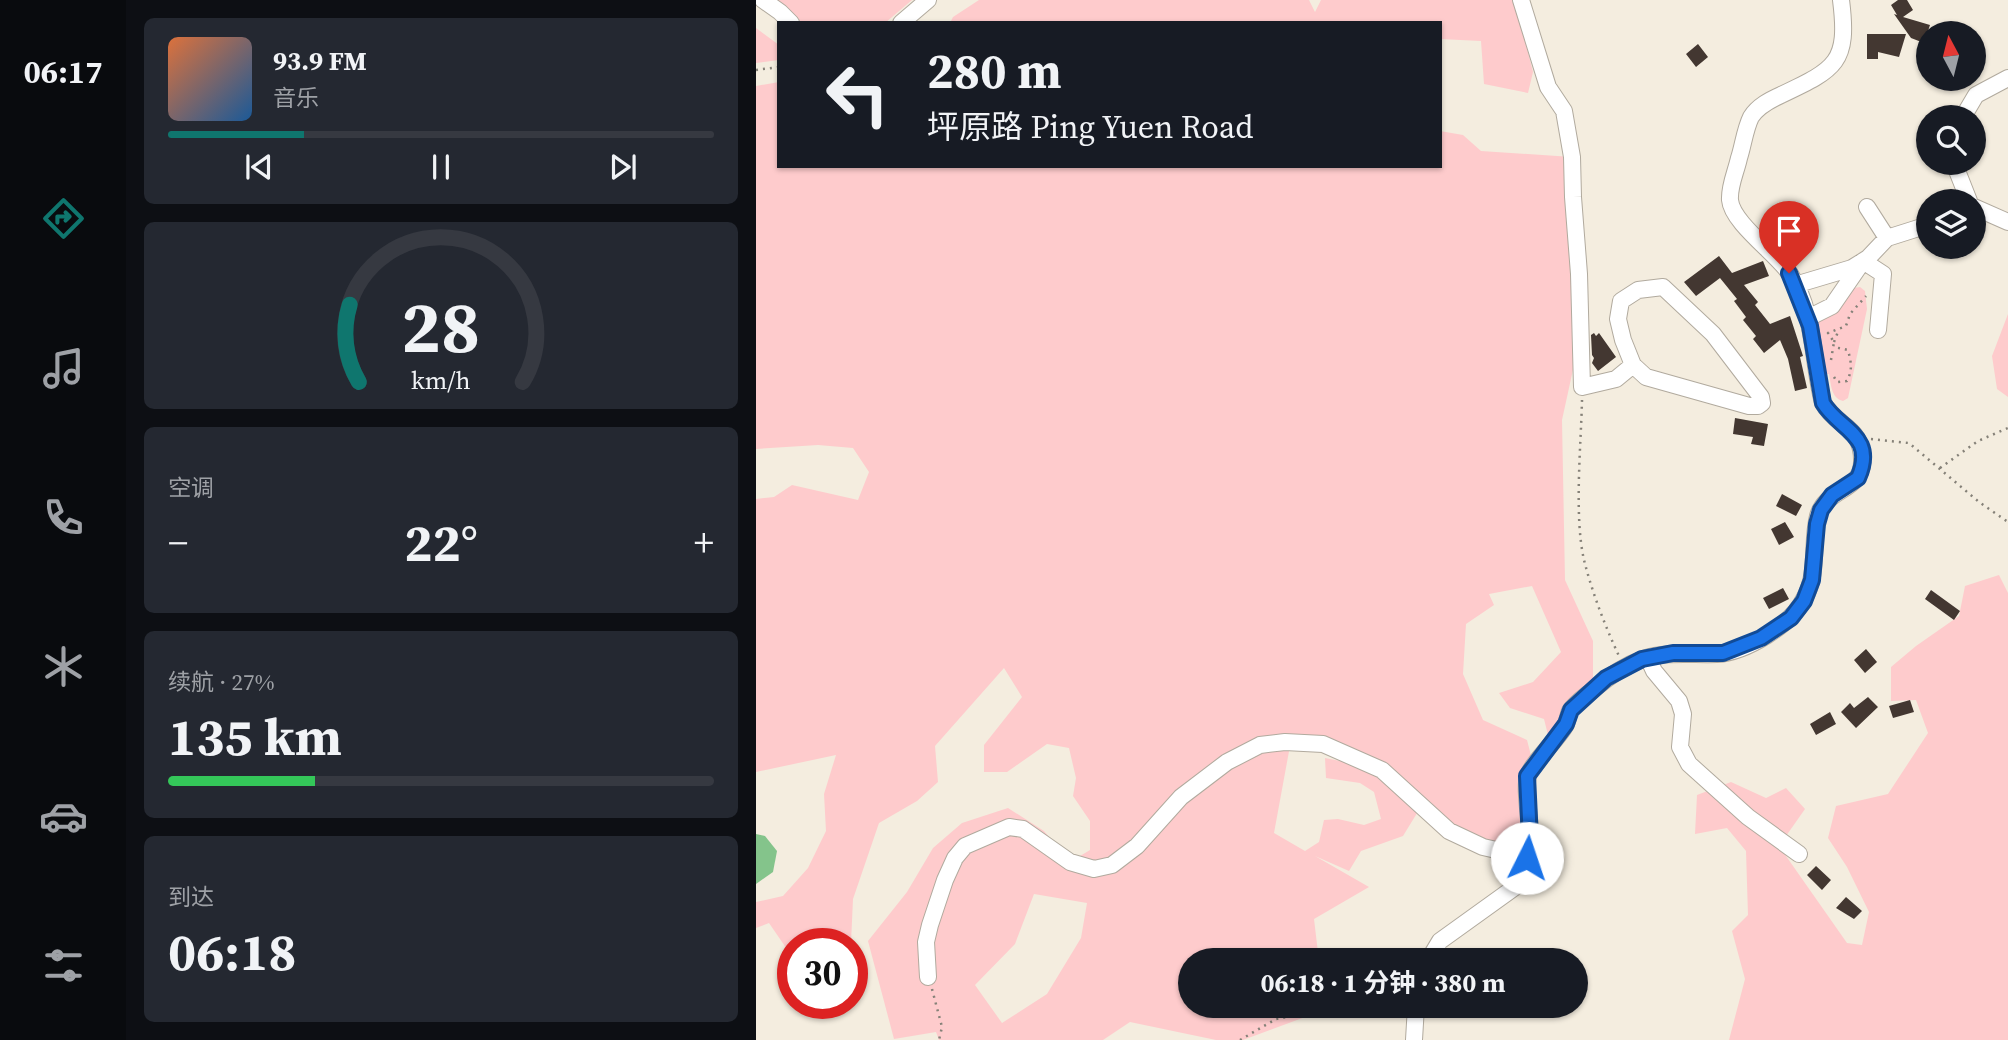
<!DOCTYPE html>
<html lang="zh">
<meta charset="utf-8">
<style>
body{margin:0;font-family:"Source Serif 4","Noto Sans SC",serif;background:#242831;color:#f1f3f6;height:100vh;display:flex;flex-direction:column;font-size:26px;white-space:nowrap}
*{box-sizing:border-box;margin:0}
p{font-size:23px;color:#9ea1a6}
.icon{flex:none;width:38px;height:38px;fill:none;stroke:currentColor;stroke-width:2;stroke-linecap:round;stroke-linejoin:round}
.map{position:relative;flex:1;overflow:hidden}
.sheet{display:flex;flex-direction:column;gap:18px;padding:18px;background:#0d0f14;width:630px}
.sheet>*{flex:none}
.guide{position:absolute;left:21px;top:21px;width:665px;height:147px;border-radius:0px;box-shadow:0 2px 5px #0004;background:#171b24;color:#f1f3f6;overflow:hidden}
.needle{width:46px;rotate:353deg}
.buttons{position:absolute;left:1160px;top:21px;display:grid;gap:14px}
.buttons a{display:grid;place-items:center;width:70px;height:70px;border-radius:50%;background:#171b24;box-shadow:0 2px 5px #0004;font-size:35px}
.speed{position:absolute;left:21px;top:928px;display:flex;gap:14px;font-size:35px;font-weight:700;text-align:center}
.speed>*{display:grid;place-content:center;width:91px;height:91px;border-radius:50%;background:#171b24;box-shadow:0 2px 5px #0004;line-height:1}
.speed .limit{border:10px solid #d22;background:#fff;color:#111}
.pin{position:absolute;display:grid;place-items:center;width:60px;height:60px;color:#fff;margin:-72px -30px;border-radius:50% 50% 50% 0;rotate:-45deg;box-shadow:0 0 7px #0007}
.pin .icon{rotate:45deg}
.me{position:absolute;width:77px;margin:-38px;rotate:4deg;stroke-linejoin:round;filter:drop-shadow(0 0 5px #0008)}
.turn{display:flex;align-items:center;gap:24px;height:147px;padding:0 35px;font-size:32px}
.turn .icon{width:91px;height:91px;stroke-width:2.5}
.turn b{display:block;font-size:49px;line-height:60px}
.big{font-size:52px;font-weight:700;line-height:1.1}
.sheet .tile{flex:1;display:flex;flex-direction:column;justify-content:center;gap:10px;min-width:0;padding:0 24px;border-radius:10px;background:#242831}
.sheet .dial{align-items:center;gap:0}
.dial svg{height:182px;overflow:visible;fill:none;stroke:#363941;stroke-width:7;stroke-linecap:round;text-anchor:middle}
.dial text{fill:#f1f3f6;stroke:none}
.song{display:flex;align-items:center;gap:21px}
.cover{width:84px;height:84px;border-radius:10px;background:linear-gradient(135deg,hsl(20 70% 55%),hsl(210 70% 35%))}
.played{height:7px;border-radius:4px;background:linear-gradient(90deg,#0f766e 25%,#363941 25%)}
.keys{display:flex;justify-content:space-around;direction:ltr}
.heat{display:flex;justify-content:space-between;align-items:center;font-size:38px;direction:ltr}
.charge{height:10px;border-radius:5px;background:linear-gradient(90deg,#34c759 27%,#363941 0)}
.trip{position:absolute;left:422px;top:948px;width:410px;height:70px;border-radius:35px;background:#171b24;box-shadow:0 2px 5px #0004;font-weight:700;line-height:70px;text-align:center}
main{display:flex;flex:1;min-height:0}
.tab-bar{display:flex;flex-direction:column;width:126px;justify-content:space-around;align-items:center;background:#090b0e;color:#9ea1a6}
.tab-bar .icon{width:49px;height:49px}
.tab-bar .current{color:#0f766e}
.tab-bar b{font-size:32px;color:#f1f3f6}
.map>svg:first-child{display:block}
.green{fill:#fecbcc;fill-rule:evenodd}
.water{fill:#84c48b}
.building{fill:#433731}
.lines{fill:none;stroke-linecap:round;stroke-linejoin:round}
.minor-casing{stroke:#b1aa9e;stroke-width:18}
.path{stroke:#858178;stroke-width:2.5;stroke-dasharray:2 5;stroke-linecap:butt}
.minor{stroke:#fff;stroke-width:16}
.route-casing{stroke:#114b97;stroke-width:18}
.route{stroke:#1a73e8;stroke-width:12}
</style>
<main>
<nav class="tab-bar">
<b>06:17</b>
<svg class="icon current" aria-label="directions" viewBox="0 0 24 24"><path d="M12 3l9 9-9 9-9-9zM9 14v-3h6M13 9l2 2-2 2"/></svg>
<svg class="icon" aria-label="music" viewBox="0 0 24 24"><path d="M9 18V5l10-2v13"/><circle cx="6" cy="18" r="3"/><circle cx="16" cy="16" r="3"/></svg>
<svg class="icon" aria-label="phone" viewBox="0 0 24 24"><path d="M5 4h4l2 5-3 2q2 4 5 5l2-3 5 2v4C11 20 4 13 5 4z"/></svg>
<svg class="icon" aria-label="climate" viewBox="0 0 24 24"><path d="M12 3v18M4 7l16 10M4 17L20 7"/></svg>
<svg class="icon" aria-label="car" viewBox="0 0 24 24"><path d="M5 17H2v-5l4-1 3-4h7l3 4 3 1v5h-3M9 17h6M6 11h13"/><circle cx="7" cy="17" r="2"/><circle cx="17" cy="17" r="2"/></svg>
<svg class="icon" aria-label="filters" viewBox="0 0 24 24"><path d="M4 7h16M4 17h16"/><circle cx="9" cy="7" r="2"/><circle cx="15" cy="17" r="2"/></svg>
</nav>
<section class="sheet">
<div class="tile">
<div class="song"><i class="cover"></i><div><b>93.9 FM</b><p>音乐</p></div></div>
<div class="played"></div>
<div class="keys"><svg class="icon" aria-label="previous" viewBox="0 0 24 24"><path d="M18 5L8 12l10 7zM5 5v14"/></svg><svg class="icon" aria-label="pause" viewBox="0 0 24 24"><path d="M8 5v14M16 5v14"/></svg><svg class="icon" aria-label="next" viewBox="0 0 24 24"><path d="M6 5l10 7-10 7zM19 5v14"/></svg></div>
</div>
<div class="tile dial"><svg viewBox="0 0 100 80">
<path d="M14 69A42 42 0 1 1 86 69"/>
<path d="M14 69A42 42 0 0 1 10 35" stroke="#0f766e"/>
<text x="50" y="56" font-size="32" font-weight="700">28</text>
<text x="50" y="72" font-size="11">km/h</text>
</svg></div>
<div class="tile"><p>空调</p>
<div class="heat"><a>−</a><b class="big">22°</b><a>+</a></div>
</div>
<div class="tile"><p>续航 · 27%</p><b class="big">135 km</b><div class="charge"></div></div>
<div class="tile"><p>到达</p><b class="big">06:18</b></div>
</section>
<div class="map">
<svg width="1252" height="1040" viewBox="0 0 1252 1040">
<rect width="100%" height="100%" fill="#f4eddf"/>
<!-- green -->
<path class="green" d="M16 0H156L129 23H47Z
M223 0H553L559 12 565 0H759L771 26 769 40 777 72 772 93 728 84 725 41 684 39V23H194L197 17Z
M0 28 23 45V60L0 63Z
M23 82V166H684V131L707 135 725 151 816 157 825 333 806 420 809 580 837 641V684L793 739 788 719 754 708 743 693 777 682 805 652 776 586 733 594 738 605 710 624 707 674 727 720 771 740 778 767 771 857 722 844 666 805 647 836 605 851 593 871 559 856 613 887 558 919 563 961H434V1006H567L568 1010 487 1040H460L374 1022 347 1040H183L180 1032 138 1039 112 941 151 892 177 848 206 823 252 808 288 831 314 862 334 850V821L317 796 320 778 313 748 291 744 251 772H228V745L266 697 248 668 179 746 182 782 161 801 123 823 97 899 95 943H37V958L13 923 0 928V902L27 896 52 868 70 831 68 794 80 755 0 772V499L18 497 36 485 102 500 113 472 97 448 62 445 0 449V86ZM536 735 589 762 569 758 570 778 604 783 618 792 625 819 608 825 582 819 568 820 563 842 549 851 518 833ZM278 894 331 903 325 938 291 994 246 1023 219 985 259 944Z
M1104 287 1109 291 1111 309 1092 398 1087 401C1075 398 1075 384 1073 374H1068L1060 325 1061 322 1098 288Z
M1252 314V397L1241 389 1236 356Z
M1243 575 1252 593V1040H973L989 979 976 931 992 915 990 851 971 828 939 834 941 795 975 782 1010 798 1030 788 1049 809 1023 846 1091 943 1106 945 1113 912 1091 867 1072 838 1080 806 1132 794 1172 733 1160 700 1135 701V667L1160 646 1203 616 1209 586Z"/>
<!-- water -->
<path class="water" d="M0 834 9 836 21 851 17 872 0 884Z"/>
<!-- building -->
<path class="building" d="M1142 0H1151L1157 10 1147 17 1174 25 1168 43 1155 38 1138 14 1141 15 1135 5Z
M1111 34H1150L1143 57 1122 52V59H1111Z
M942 44 952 57 940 67 930 54Z
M963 256 976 273 1007 261 1013 276 988 285 1002 302 999 305 1014 324 1034 316 1047 356 1044 357 1051 388 1039 391 1032 359 1024 340 1008 353 997 339 1000 336 987 320 990 317 978 301 981 299 964 278 940 296 928 282Z
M838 333 840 336 843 333 860 357 842 371 836 363 838 358 836 355 835 335Z
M979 418 1012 424 1008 446 995 444 997 437 977 434Z
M1026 494 1046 505 1040 516 1020 506Z
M1029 522 1038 537 1023 545 1015 529Z
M1027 588 1033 599 1013 609 1007 598Z
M1175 590 1204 611 1198 620 1169 599Z
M1110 649 1121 662 1109 673 1098 660Z
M1112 697 1122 707 1100 728 1085 712 1094 703 1098 708Z
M1154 700 1158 712 1137 718 1133 706Z
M1074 712 1080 724 1060 735 1054 724Z
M1060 866 1075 880 1066 890 1051 875Z
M1090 897 1106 911 1098 919 1080 908Z"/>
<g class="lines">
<!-- minor casing -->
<g class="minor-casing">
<path id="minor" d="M7 0 24 12 35 23
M765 0 792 87 808 111 816 157 817 197 823 274 826 387 860 379 877 365
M145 23 172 0
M1207 117 1220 95 1252 78
M1198 163 1213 201
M1111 207 1131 238
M1218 207 1252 222
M1039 285 1096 268 1112 258 1131 238 1172 225
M907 287 957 334 1005 397 1006 403 1002 406H993L890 377 877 365 867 340 862 319 865 301 882 290Z
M1052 318 1076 306 1107 261 1127 274 1122 330
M892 658 898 671 923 701 927 714 924 747 933 764 992 817 1043 854
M672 961 684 941 766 882C769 868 773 854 774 840 775 824 768 790 772 776 775 764 802 739 809 726 812 721 812 715 814 711 819 703 831 695 838 689 852 677 870 665 887 659 911 651 937 655 961 654 990 652 1035 625 1048 599 1063 573 1055 544 1062 516 1070 488 1106 491 1106 462 1107 426 1081 428 1067 403 1056 361 1059 312 1034 274 1021 254 976 223 974 200 973 186 980 172 983 158 987 146 989 129 995 117 1002 106 1014 100 1025 95 1080 69 1093 63 1085 0
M172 977 170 942 174 925 189 880 199 858 209 846 253 827 267 829 314 862 338 869 356 865 381 846 425 797 471 762 504 745 529 742 567 744 626 770 693 831 727 847 771 857
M658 1040 660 1006"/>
</g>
<!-- path -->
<path class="path" d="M0 70 23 67
M1078 342 1083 329
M1075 360 1078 342 1072 333 1090 326 1094 314 1110 296
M1078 377 1081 382 1091 381C1097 369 1095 362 1092 350L1078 347
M826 400C825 446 818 516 828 560 836 592 849 626 863 656
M1115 439 1153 443 1223 502 1252 522
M1184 468 1222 441 1252 428
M176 989 186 1027 183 1040
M484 1040 520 1019 590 1006"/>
<!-- minor -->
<use href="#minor" class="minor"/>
</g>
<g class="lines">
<!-- route casing -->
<g class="route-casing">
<path id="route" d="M771 858 774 840 771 776 810 724 815 710 850 678 886 659 917 653H967L1005 638 1035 618 1048 601 1056 580 1061 524 1065 510 1076 495 1102 478C1121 435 1083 430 1067 403L1054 326 1033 273"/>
</g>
<!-- route -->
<use href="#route" class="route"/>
</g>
</svg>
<div class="buttons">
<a><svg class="needle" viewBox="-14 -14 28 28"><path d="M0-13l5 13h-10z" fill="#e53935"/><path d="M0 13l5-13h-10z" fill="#9ea1a6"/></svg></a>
<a><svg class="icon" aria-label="search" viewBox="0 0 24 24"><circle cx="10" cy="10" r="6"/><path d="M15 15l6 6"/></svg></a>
<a><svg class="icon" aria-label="layers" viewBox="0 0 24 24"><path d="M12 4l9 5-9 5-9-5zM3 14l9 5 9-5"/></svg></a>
</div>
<div class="speed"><div class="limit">30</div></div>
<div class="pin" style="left:1033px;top:273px;background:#d93025"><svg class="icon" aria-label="arrive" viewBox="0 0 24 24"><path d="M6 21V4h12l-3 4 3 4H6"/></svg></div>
<svg class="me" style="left:771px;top:858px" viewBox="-20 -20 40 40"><circle r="19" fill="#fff"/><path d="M0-13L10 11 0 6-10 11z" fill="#1a73e8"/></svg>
<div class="trip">06:18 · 1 分钟 · 380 m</div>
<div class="guide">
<div class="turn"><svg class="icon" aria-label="left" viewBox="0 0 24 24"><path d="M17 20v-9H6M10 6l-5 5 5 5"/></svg><div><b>280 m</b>坪原路 Ping Yuen Road</div></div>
</div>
</div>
</main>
